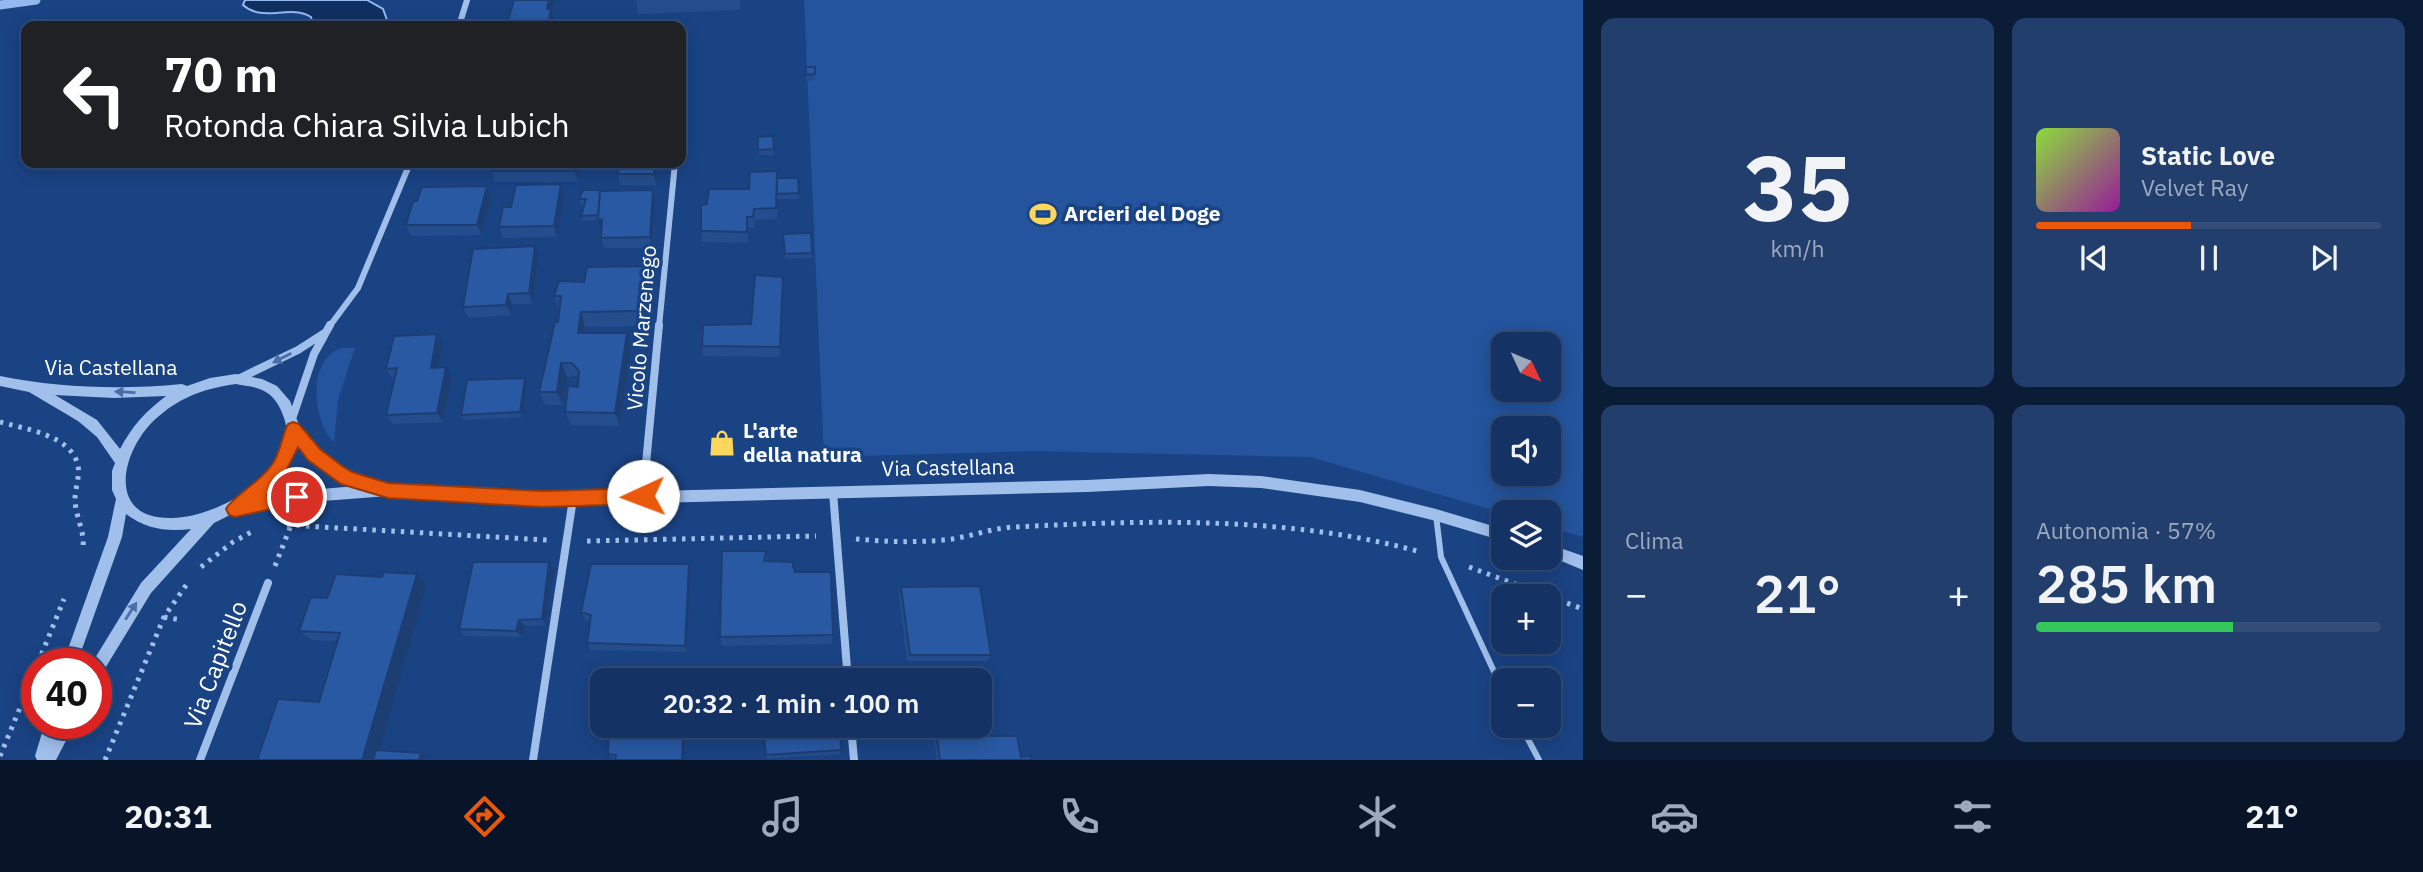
<!DOCTYPE html>
<html lang="it">
<meta charset="utf-8">
<style>
body{margin:0;font-family:"IBM Plex Sans",sans-serif;background:#213e6c;color:#f1f3f6;height:100vh;display:flex;flex-direction:column;font-size:26px;white-space:nowrap}
*{box-sizing:border-box;margin:0}
p{font-size:23px;color:#9daabe}
.icon{flex:none;width:38px;height:38px;fill:none;stroke:currentColor;stroke-width:2;stroke-linecap:round;stroke-linejoin:round}
.map{position:relative;flex:1;overflow:hidden}
.sheet{display:flex;flex-direction:column;gap:18px;padding:18px;background:#0b1c36;width:840px}
.sheet>*{flex:none}
.guide{position:absolute;left:21px;top:21px;width:665px;height:147px;border-radius:14px;box-shadow:0 4px 18px #0003,0 0 0 2px #334d78;background:#202124;color:#fff;overflow:hidden}
.needle{width:46px;rotate:134deg}
.buttons{position:absolute;left:1491px;top:332px;display:grid;gap:14px}
.buttons a{display:grid;place-items:center;width:70px;height:70px;border-radius:14px;background:#143263;box-shadow:0 4px 18px #0003,0 0 0 2px #334d78;font-size:35px}
.speed{position:absolute;left:21px;top:648px;display:flex;gap:14px;font-size:35px;font-weight:700;text-align:center}
.speed>*{display:grid;place-content:center;width:91px;height:91px;border-radius:50%;background:#143263;box-shadow:0 4px 18px #0003,0 0 0 2px #334d78;line-height:1}
.speed .limit{border:10px solid #d22;background:#fff;color:#111}
.pin{position:absolute;display:grid;place-items:center;width:60px;height:60px;color:#fff;margin:-30px;border:4px solid #fff;border-radius:50%;box-shadow:0 2px 7px #0007}
.me{position:absolute;width:77px;margin:-38px;rotate:268deg;stroke-linejoin:round;filter:drop-shadow(0 0 5px #0008)}
.turn{display:flex;align-items:center;gap:24px;height:147px;padding:0 28px;font-size:32px}
.turn .icon{width:91px;height:91px;stroke-width:2.5}
.turn b{display:block;font-size:49px;line-height:60px}
.big{font-size:52px;font-weight:600;line-height:1.1}
.sheet .card{flex:1;display:flex;flex-direction:column;justify-content:center;gap:10px;min-width:0;padding:0 24px;border-radius:14px;background:#213e6c}
.sheet .dial{align-items:center;gap:0}
.dial b{font-size:91px;line-height:1}
.song{display:flex;align-items:center;gap:21px}
.cover{width:84px;height:84px;border-radius:10px;background:linear-gradient(135deg,hsl(90 70% 55%),hsl(300 70% 35%))}
.played{height:7px;border-radius:4px;background:linear-gradient(90deg,#ea580c 45%,#334d78 45%)}
.keys{display:flex;justify-content:space-around;direction:ltr}
.heat{display:flex;justify-content:space-between;align-items:center;font-size:38px;direction:ltr}
.charge{height:10px;border-radius:5px;background:linear-gradient(90deg,#34c759 57%,#334d78 0)}
.sheet .tiles{flex:1;display:grid;gap:18px;grid-template-columns:repeat(2,1fr)}
.trip{position:absolute;left:590px;top:668px;width:402px;height:70px;border-radius:14px;background:#143263;box-shadow:0 4px 18px #0003,0 0 0 2px #334d78;font-weight:600;line-height:70px;text-align:center}
.menu{display:flex;height:112px;justify-content:space-around;align-items:center;background:#081428;color:#9daabe}
.menu .icon{width:49px;height:49px}
.menu .current{color:#ea580c}
.menu b{font-size:32px;color:#f1f3f6}
main{display:flex;flex:1;min-height:0}
.map>svg:first-child{display:block}
.green{fill:#23549d;fill-rule:evenodd}
.water{fill:#113062;stroke:#93b9ee;stroke-width:2}
.lines{fill:none;stroke-linecap:round;stroke-linejoin:round}
.stream{stroke:#93b9ee;stroke-width:9}
.path{stroke:#a0bfeb;stroke-width:5;stroke-dasharray:3.5 6;stroke-linecap:butt}
.service{stroke:#a0bfeb;stroke-width:6}
.minor-far1{stroke:#a0bfeb;stroke-width:6}
.minor{stroke:#a0bfeb;stroke-width:8}
.tertiary{fill:#a0bfeb;fill-rule:evenodd}
.wall{fill:#234d8c}
.shaded-wall{fill:#1d3e72}
.building{fill:#2959a3;stroke:#1d3e72;stroke-width:2}
.oneway{fill:#496ea8}
.route{fill:#ea580c;stroke:#983908;stroke-width:2}
.labels{text-anchor:middle;stroke-width:7;stroke-linejoin:round;paint-order:stroke}
.poi-label{font-size:21px;font-weight:bold;fill:#fff;stroke:#1a4384;text-anchor:start}
.street-label{font-size:21px;fill:#fff;stroke:#1a4384}
.near-street-label{font-size:24px;fill:#fff;stroke:#1a4384}
</style>
<main>
<div class="map">
<svg width="1583" height="760" viewBox="0 0 1583 760">
<rect width="100%" height="100%" fill="#1a4384"/>
<!-- green -->
<path class="green" d="M804 0H1583V537L1549 527V513H1503L1310 457 1034 451 824 457ZM1503 345H1549V390H1503ZM1503 429H1549V474H1503Z
M341 348H355L338 400 334 443C313 421 306 361 341 348Z"/>
<!-- water -->
<path class="water" d="M245 0H367L383 9 387 20 385 26H313L311 17C290 4 263 23 243 5Z"/>
<g class="lines">
<!-- stream -->
<path class="stream" d="M0 5 36 0"/>
<!-- path -->
<path class="path" d="M0 422C25 429 72 435 78 466 80 477 75 488 75 499 75 516 85 531 83 548
M287 525 547 540
M856 539C888 542 920 543 952 539 972 536 993 528 1014 527 1150 520 1289 516 1421 552
M587 541 816 536
M275 566 291 525
M201 567 233 542 255 530
M1469 567 1583 609
M164 617 181 620
M38 663 64 599
M0 756 37 667
M105 760 164 617 189 581"/>
<!-- service -->
<path class="service" d="M1436 515 1441 557 1503 691
M1521 726 1539 760"/>
<!-- minor-far1 -->
<path class="minor-far1" d="M459 26 467 0
M681 99 682 83
M329 327 358 288 410 163
M659 327 675 163"/>
<!-- minor -->
<path class="minor" d="M238 379 298 350 326 332
M293 416 314 354 330 325
M833 492 848 681
M643 496 659 325
M851 726 854 760
M200 760 268 583
M533 760 573 499"/>
<!-- tertiary -->
<path class="tertiary" d="M236 374 262 379 277 386 290 401 300 428 325 455 344 468 382 484 573 493 1087 480 1209 474 1261 476 1360 490 1436 509 1503 529V541L1436 521 1360 502 1261 488 1209 486 1087 492 573 505 388 496 297 503 232 514 214 523 151 593 101 675 96 677V663H92L141 583 191 529C167 532 146 529 126 514L122 537 77 663H63L108 537 116 499 112 490V471L115 463 97 437 78 421 29 392 0 386V376C60 388 121 390 182 384L187 386 210 378ZM236 384C244 386 254 386 262 390 274 395 280 406 284 418 303 471 216 518 172 518 103 520 122 446 159 416 182 396 207 388 236 384ZM55 395 114 398 166 396C146 411 132 426 120 449L97 420ZM298 444 325 470 357 486 297 491 258 498 284 474Z
M1549 544 1583 556V570L1549 556Z
M45 723H75L56 760H37L35 756Z"/>
</g>
<!-- wall -->
<path class="wall" d="M514 0H555L552 12 554 21 579 26H510L508 20Z
M636 0H740V10L638 14Z
M806 67H815V80L806 81Z
M773 136 774 155H759L758 137Z
M492 163H658L656 185H620L618 174V166L581 165 578 182H495L491 171Z
M778 178H798L799 199H777V198V219L754 220V228L748 227V243L702 242 701 231 707 204Z
M565 195 557 237 503 238 499 227 511 207Z
M491 197 482 235 411 236 406 225Z
M579 199 655 201 652 248H604L601 238 602 230 598 220 582 221 581 216 584 205H581Z
M783 234 812 253V258L785 259Z
M538 257 533 304H512L511 315 468 318 463 307Z
M644 266 647 281 643 326 585 327V333H627L631 347 620 426 571 425 565 412 578 387V378L577 376 567 377 563 405H545L539 392 558 322 559 311 554 296 584 282Z
M783 287 780 357 703 356 702 346 751 324Z
M437 334 443 344 439 367H446L452 377 443 422 393 424 386 415 394 378H392L386 369Z
M525 378 527 383 523 417 464 420 461 415Z
M766 551 767 561 795 572 833 635 831 644 722 646 720 637Z
M549 562 554 570 546 625 525 626 522 637 465 636 459 629Z
M691 571 687 652 591 650 587 643 590 620 585 619 581 612Z
M417 574 427 584 379 751 426 755 257 760 319 702 337 641 312 640 299 631 327 598 382 577Z
M901 587 991 655 987 661H907L899 594Z
M686 726 615 759 612 758 608 754Z
M746 726H840L841 750 840 754 766 759 763 732 747 730Z
M937 736 1031 760H937L934 741Z"/>
<!-- shaded-wall -->
<path class="shaded-wall" d="M549 0H555L552 12 554 20 551 26 547 9Z
M576 163H580L581 165 578 182 575 171Z
M655 163H658L656 185 654 174Z
M561 184 565 195 557 237 554 226Z
M487 186 491 197 482 235 477 225Z
M653 190 655 201 652 248 650 237Z
M602 219 605 230H601L598 220Z
M535 246 538 257 533 304 529 293Z
M644 266 647 281 643 326 640 311Z
M508 294 512 304 511 315 506 305Z
M581 312 585 327 583 348 578 333Z
M627 333 631 347 620 426 615 413Z
M437 334 443 344 437 378 431 368Z
M561 363 567 377 563 405 557 392Z
M446 367 452 377 443 422 437 413Z
M525 378 527 383 523 417 520 412Z
M549 562 554 570 546 625 542 619Z
M689 564 691 571 687 652 685 646Z
M417 574 427 584 377 760H362Z
M519 620 525 626 522 637 516 631Z
M683 726H686L684 760H682Z
M421 753 426 755 424 760H419Z"/>
<!-- building -->
<path class="building" d="M514 0H549L547 9H551L549 20H508Z
M578 20 577 26H530L531 25H550L551 21Z
M806 67H815V74L806 75Z
M773 136 774 149 758 150V137Z
M492 163H576L575 171H491Z
M619 163H655L654 174H618Z
M777 171 776 208 754 209 753 217H747V232L701 231V205L707 204 709 189H749L750 172Z
M777 178H798L799 193 777 194Z
M561 184 554 226 499 227 503 207H511L516 185Z
M487 186 477 225H406L413 201H417L422 187Z
M583 190H607L600 191 598 215 581 216 586 199H579Z
M653 190 650 237 601 238 602 219 598 220 600 191Z
M811 233 812 253 785 254 783 234Z
M535 246 529 293 508 294 506 305 463 307 473 249Z
M644 266 640 311 581 312 578 333H627L615 413 565 412 568 386 578 387 579 371 572 363H561L557 392H539L555 322H558L561 296H554L559 281 584 282 587 267Z
M755 275 783 277 780 347 702 346 703 325 751 324Z
M437 334 431 368 446 367 437 413 386 415 397 368 386 369 394 336Z
M525 378 520 412 461 415 467 380Z
M722 551H766L764 561 792 562 795 572H831L833 635 720 637Z
M473 562H549L542 619 519 620 516 631 459 629Z
M591 564H689L685 646 587 643 591 615 581 612Z
M383 572 417 574 362 760H257L278 699 319 702 340 633 299 631 311 597 327 598 336 574 382 577Z
M980 586 991 655H910L901 587Z
M609 726H683L682 760H615L616 755 608 754Z
M754 726H840L841 750 766 755 763 727Z
M937 736H1017L1021 757 1031 756V760H940Z
M376 750 421 753 419 760H373Z"/>
<!-- one-way arrows -->
<defs><path id="oneway-solid" d="M-6-.8H1V-3.2L6.5 0L1 3.2V.8H-6Z" transform="scale(1.75)"/></defs>
<g class="oneway">
<use href="#oneway-solid" transform="translate(282 358) rotate(153)"/>
<use href="#oneway-solid" transform="translate(125 392) rotate(-177)"/>
<use href="#oneway-solid" transform="translate(131 611) rotate(-57)"/>
</g>
<!-- route -->
<path class="route" d="M293 422 299 424 320 449 342 466 352 472 388 483 542 491 643 488 649 491 652 496 649 502 643 504 542 507 388 498 341 484 308 460 298 447 283 477 268 495 297 489 303 491 306 497 303 502 235 517 229 515 226 509C231 498 261 481 271 466 281 453 281 438 288 424Z"/>
<!-- icons -->
<defs>
<g id="stadium-bare" transform="scale(2.1)"><path d="M0-5a6.5 5 0 1 0 0 10a6.5 5 0 1 0 0-10ZM-3.5-1.8h7v3.6h-7Z" fill="#fdd75c" stroke="#1a4384" stroke-width="2.5" paint-order="stroke"/></g>
<g id="shop-bare" transform="scale(2.1)"><path d="M-5-2.5h2.3a2.7 3.5 0 0 1 5.4 0H5L5.5 6h-11ZM-1.5-2.5h3a1.5 2.3 0 0 0-3 0Z" fill="#fdd75c" stroke="#1a4384" stroke-width="2.5" paint-order="stroke"/></g>
</defs>
<g fill-rule="evenodd">
<use href="#stadium-bare" x="1043" y="214"/>
<use href="#shop-bare" x="722" y="443"/>
</g>
<g class="labels">
<!-- poi labels -->
<g class="poi-label">
<text x="1064" y="221">Arcieri del Doge</text>
<text x="743" y="438">L'arte<tspan x="743" dy="24">della natura</tspan></text>
</g>
<!-- street labels -->
<g class="street-label">
<text transform="translate(642 328) rotate(-85)" y="7">Vicolo Marzenego</text>
<text x="111" y="375">Via Castellana</text>
<text transform="translate(948 468) rotate(-1)" y="7">Via Castellana</text>
</g>
<!-- near-street labels -->
<g class="near-street-label">
<text transform="translate(216 665) rotate(-69)" y="8">Via Capitello</text>
</g>
</g>
</svg>
<div class="buttons">
<a><svg class="needle" viewBox="-14 -14 28 28"><path d="M0-13l5 13h-10z" fill="#e53935"/><path d="M0 13l5-13h-10z" fill="#9daabe"/></svg></a>
<a><svg class="icon" aria-label="sound" viewBox="0 0 24 24"><path d="M4 9h4l5-4v14l-5-4H4zM17 9q2 3 0 6"/></svg></a>
<a><svg class="icon" aria-label="layers" viewBox="0 0 24 24"><path d="M12 4l9 5-9 5-9-5zM3 14l9 5 9-5"/></svg></a>
<a>+</a>
<a>−</a>
</div>
<div class="speed"><div class="limit">40</div></div>
<div class="pin" style="left:297px;top:497px;background:#d93025"><svg class="icon" aria-label="arrive" viewBox="0 0 24 24"><path d="M6 21V4h12l-3 4 3 4H6"/></svg></div>
<svg class="me" style="left:643px;top:496px" viewBox="-20 -20 40 40"><circle r="19" fill="#fff"/><path d="M0-13L10 11 0 6-10 11z" fill="#ea580c"/></svg>
<div class="trip">20:32 · 1 min · 100 m</div>
<div class="guide">
<div class="turn"><svg class="icon" aria-label="left" viewBox="0 0 24 24"><path d="M17 20v-9H6M10 6l-5 5 5 5"/></svg><div><b>70 m</b>Rotonda Chiara Silvia Lubich</div></div>
</div>
</div>
<section class="sheet">
<div class="tiles">
<div class="card dial"><b>35</b><p>km/h</p></div>
<div class="card">
<div class="song"><i class="cover"></i><div><b>Static Love</b><p>Velvet Ray</p></div></div>
<div class="played"></div>
<div class="keys"><svg class="icon" aria-label="previous" viewBox="0 0 24 24"><path d="M18 5L8 12l10 7zM5 5v14"/></svg><svg class="icon" aria-label="pause" viewBox="0 0 24 24"><path d="M8 5v14M16 5v14"/></svg><svg class="icon" aria-label="next" viewBox="0 0 24 24"><path d="M6 5l10 7-10 7zM19 5v14"/></svg></div>
</div>
<div class="card"><p>Clima</p>
<div class="heat"><a>−</a><b class="big">21°</b><a>+</a></div>
</div>
<div class="card"><p>Autonomia · 57%</p><b class="big">285 km</b><div class="charge"></div></div>
</div>
</section>
</main>
<nav class="menu">
<b>20:31</b>
<svg class="icon current" aria-label="directions" viewBox="0 0 24 24"><path d="M12 3l9 9-9 9-9-9zM9 14v-3h6M13 9l2 2-2 2"/></svg>
<svg class="icon" aria-label="music" viewBox="0 0 24 24"><path d="M9 18V5l10-2v13"/><circle cx="6" cy="18" r="3"/><circle cx="16" cy="16" r="3"/></svg>
<svg class="icon" aria-label="phone" viewBox="0 0 24 24"><path d="M5 4h4l2 5-3 2q2 4 5 5l2-3 5 2v4C11 20 4 13 5 4z"/></svg>
<svg class="icon" aria-label="climate" viewBox="0 0 24 24"><path d="M12 3v18M4 7l16 10M4 17L20 7"/></svg>
<svg class="icon" aria-label="car" viewBox="0 0 24 24"><path d="M5 17H2v-5l4-1 3-4h7l3 4 3 1v5h-3M9 17h6M6 11h13"/><circle cx="7" cy="17" r="2"/><circle cx="17" cy="17" r="2"/></svg>
<svg class="icon" aria-label="filters" viewBox="0 0 24 24"><path d="M4 7h16M4 17h16"/><circle cx="9" cy="7" r="2"/><circle cx="15" cy="17" r="2"/></svg>
<b>21°</b>
</nav>
